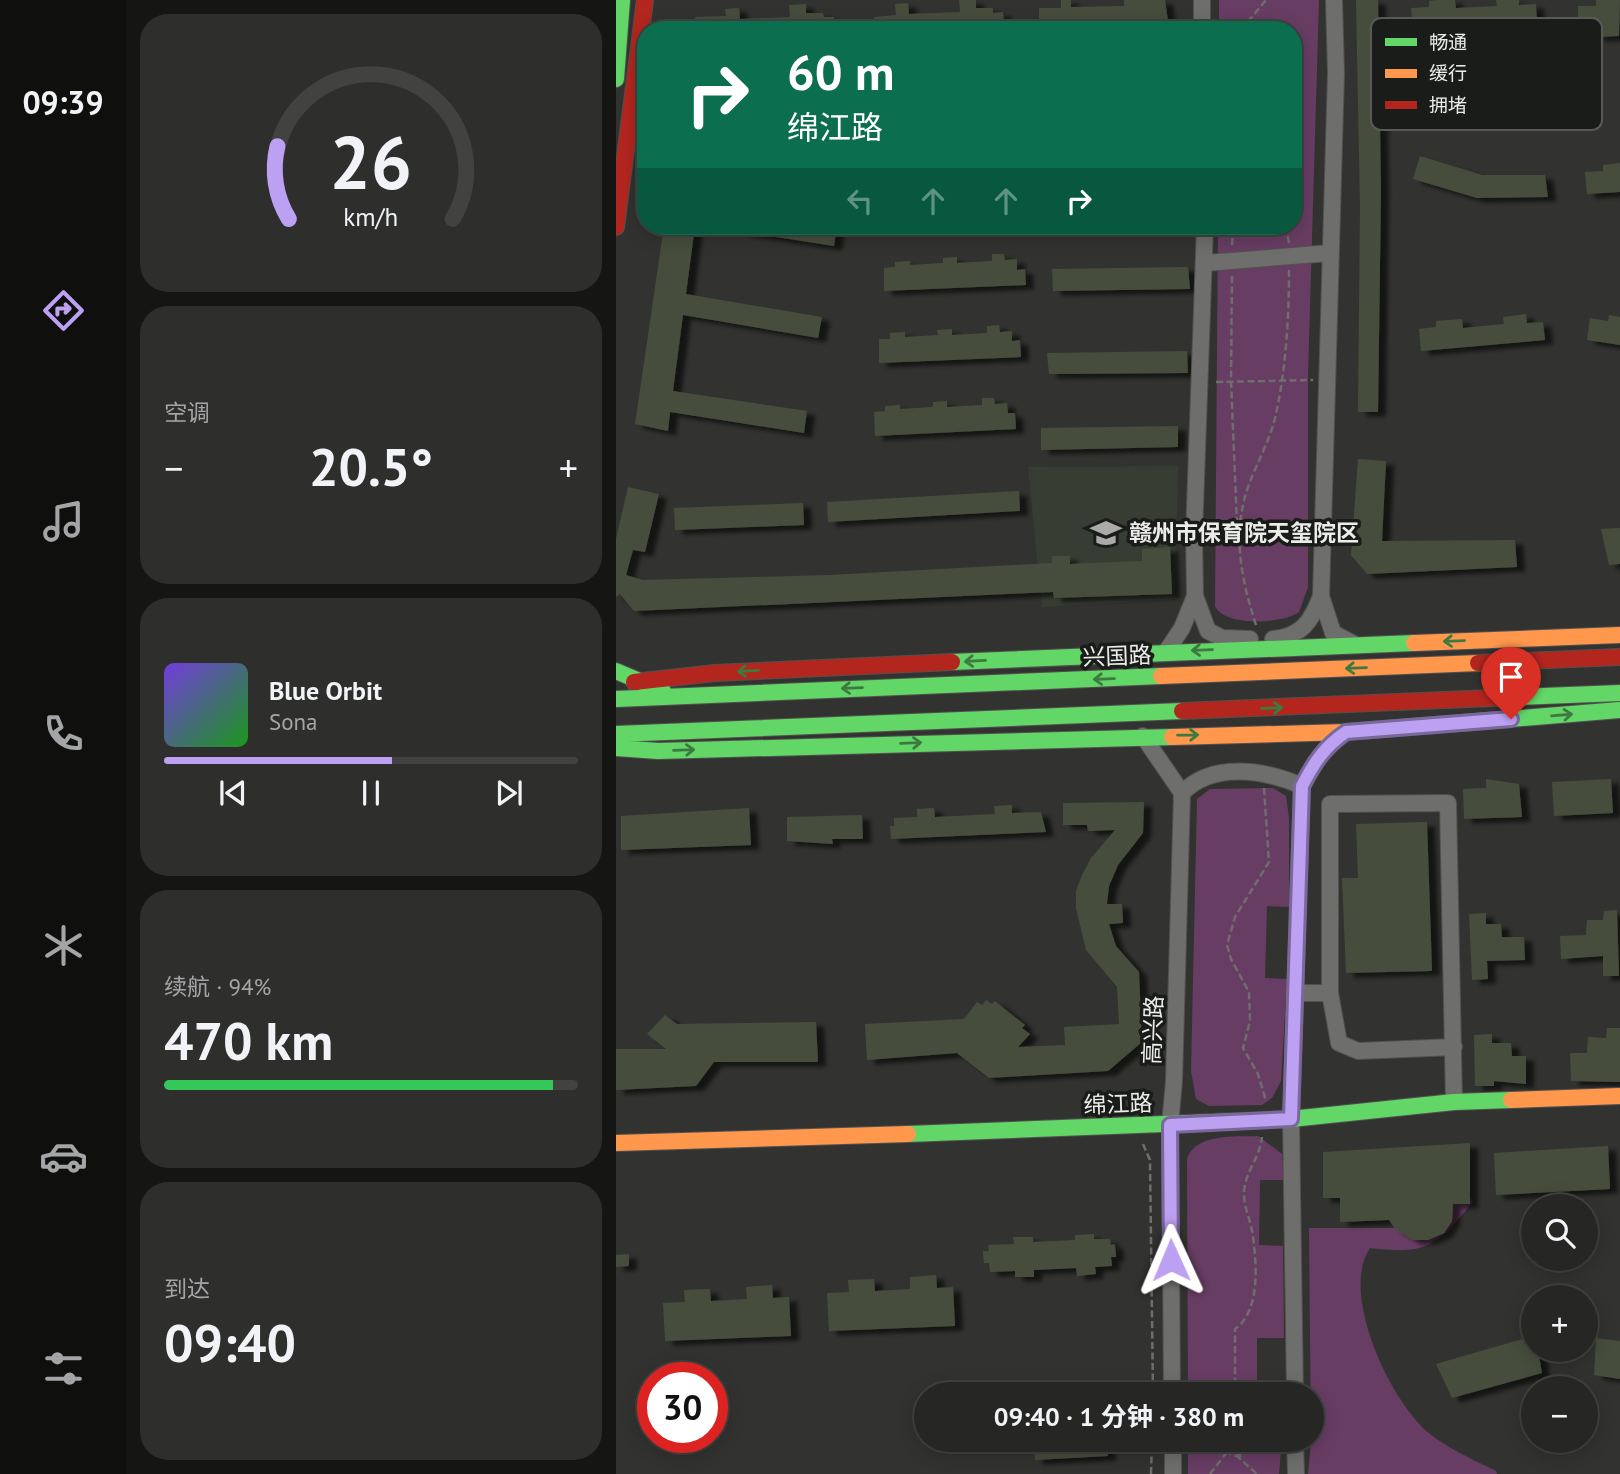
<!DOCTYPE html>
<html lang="zh">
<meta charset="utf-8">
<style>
body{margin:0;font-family:"PT Sans","Noto Sans SC",sans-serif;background:#2e2e2c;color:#f1f3f6;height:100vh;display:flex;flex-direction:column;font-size:26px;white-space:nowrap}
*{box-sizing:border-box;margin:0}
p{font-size:23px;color:#a4a5a6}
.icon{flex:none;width:38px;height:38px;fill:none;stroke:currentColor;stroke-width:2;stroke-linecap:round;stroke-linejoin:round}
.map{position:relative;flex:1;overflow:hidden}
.details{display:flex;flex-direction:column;gap:14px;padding:14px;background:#151514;width:490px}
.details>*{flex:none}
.hud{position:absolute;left:21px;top:21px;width:665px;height:214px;border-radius:28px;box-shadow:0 4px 18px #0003,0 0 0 2px #424341;background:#0b6e4f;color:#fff;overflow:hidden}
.controls{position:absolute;left:905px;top:1194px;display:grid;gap:14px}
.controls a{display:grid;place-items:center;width:77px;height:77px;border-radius:50%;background:#262624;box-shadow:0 4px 18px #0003,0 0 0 2px #424341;font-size:35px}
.speed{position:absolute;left:21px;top:1362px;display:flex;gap:14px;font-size:35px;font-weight:700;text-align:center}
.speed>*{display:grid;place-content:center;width:91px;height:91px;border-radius:50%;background:#262624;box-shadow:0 4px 18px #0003,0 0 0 2px #424341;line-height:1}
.speed .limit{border:10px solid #d22;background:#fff;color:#111}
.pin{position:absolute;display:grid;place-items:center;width:60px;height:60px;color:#fff;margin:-72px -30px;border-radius:50% 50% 50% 0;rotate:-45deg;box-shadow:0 0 7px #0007}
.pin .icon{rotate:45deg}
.me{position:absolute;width:77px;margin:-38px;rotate:359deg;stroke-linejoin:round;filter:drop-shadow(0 0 5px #0008)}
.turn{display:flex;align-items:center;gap:24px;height:147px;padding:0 35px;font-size:32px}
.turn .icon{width:91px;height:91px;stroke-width:2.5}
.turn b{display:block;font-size:49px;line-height:60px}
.lanes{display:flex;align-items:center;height:66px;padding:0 35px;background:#0003;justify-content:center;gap:35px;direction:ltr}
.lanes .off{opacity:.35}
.big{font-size:52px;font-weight:700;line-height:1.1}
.details .tile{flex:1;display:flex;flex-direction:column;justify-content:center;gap:10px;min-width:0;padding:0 24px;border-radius:28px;background:#2e2e2c}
.details .dial{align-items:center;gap:0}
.dial svg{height:182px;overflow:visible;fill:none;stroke:#424341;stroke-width:7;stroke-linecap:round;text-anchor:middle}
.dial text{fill:#f1f3f6;stroke:none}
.song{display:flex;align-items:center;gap:21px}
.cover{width:84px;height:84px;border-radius:10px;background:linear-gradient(135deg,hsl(260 70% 55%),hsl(120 70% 35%))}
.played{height:7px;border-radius:4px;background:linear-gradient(90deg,#bca0f2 55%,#424341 55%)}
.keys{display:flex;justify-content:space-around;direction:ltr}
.heat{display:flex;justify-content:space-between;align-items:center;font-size:38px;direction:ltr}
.charge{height:10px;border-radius:5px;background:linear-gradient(90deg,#34c759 94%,#424341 0)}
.trip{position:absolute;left:298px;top:1382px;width:410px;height:70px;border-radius:35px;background:#262624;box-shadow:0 4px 18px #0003,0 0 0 2px #424341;font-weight:700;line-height:70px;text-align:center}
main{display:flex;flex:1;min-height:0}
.dock{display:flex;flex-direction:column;width:126px;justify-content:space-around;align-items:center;background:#0f0f0e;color:#a4a5a6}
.dock .icon{width:49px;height:49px}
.dock .on{color:#bca0f2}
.dock b{font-size:32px;color:#f1f3f6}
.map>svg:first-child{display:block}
.built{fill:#383d33}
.green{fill:#683d64}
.building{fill:#474d3d;filter:url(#shadow)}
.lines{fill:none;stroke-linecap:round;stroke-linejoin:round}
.street-casing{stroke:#51514f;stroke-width:18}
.fast-casing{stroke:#51514f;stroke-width:18}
.slow-casing{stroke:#51514f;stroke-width:18}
.jam-casing{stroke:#51514f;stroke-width:18}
.path{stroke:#6e6e6c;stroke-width:2.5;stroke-dasharray:7 3.5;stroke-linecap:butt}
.street{stroke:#6e6f6d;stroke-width:16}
.fast{stroke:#63d668;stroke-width:16}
.slow{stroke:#ff974d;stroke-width:16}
.jam{stroke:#b3261e;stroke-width:16}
.oneway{stroke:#3e7940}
.route-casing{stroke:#7a689d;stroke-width:18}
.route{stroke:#bca0f2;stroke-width:12}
.labels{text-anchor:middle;stroke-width:7;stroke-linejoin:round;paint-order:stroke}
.poi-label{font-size:23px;font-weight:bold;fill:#ebece9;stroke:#1a1c19;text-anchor:start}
.street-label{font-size:23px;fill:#ebece9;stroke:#1a1c19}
.key{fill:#1a1c19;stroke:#595a57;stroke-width:2}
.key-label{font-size:19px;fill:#ebece9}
</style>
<main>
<nav class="dock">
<b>09:39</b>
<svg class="icon on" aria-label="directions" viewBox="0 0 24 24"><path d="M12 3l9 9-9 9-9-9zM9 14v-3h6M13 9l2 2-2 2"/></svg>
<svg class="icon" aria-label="music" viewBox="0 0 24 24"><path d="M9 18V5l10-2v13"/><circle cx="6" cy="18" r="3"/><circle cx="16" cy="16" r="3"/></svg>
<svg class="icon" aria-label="phone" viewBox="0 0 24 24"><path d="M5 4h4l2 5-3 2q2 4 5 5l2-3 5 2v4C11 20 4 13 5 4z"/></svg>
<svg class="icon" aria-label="climate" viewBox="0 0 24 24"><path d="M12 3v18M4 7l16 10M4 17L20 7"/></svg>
<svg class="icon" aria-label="car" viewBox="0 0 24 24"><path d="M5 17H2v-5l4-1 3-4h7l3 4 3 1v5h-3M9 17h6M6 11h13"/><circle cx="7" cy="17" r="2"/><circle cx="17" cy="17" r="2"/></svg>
<svg class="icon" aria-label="filters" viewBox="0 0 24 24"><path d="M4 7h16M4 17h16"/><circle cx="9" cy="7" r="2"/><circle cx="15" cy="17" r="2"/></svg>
</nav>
<section class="details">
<div class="tile dial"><svg viewBox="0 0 100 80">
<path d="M14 69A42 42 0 1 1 86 69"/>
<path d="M14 69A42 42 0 0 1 9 37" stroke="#bca0f2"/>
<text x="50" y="56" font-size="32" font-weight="700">26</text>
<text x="50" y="72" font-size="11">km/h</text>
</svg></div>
<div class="tile"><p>空调</p>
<div class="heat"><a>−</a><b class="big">20.5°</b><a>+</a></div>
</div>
<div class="tile">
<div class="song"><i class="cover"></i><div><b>Blue Orbit</b><p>Sona</p></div></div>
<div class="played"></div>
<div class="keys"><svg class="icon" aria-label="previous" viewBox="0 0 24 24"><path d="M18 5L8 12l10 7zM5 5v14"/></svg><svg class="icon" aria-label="pause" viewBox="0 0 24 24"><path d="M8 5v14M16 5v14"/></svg><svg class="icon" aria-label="next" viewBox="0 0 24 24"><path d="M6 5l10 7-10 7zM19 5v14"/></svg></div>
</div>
<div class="tile"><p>续航 · 94%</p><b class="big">470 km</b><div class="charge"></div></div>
<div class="tile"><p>到达</p><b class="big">09:40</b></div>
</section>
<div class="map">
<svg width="1004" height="1474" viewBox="0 0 1004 1474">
<defs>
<filter id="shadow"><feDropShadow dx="8" dy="4.5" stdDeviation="2" flood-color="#0009"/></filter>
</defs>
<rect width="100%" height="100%" fill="#323330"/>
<!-- built -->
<path class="built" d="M562 466 559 599 426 607 412 467Z"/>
<!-- green -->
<path class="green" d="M603 0H703L692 374V587L683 612C667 624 608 627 599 606L602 226H677V30H603Z
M657 788 670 796 673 818V907L651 906 649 978 671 979 665 1081 656 1098 646 1105 593 1106 580 1099 575 1071 581 799 594 789Z
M642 1136 666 1154 668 1180H644L643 1245 667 1246 668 1338H641V1395H572L571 1158C581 1133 619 1137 642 1136Z
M850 1192 857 1202C820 1246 813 1255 754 1248 723 1293 775 1403 814 1434 833 1449 858 1460 880 1471L881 1474H692L695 1440 693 1228H787Z
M572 1440H666L663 1474H572Z"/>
<!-- building -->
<path class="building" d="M343 0H360V8H377V13L387 12 389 30H259L258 17 280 15 279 4 292 3 293 14 344 12Z
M445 0H455V7L508 6V0H549L553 28 423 30V8H445Z
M740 0H762L765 190 762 412H742L744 208Z
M821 0H839L840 8 881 6 880 0H903V5L920 4 921 23 898 24V33H878V25L838 28V36L816 38 815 29 797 30 795 8 813 7V1Z
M980 0H1004L1003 36 980 37 981 28H962V6H980Z
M190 4V13H207L208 17H218L219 30H79V17L110 16 109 9 123 8 124 19 174 17 173 5Z
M804 156 866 175H929L932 197 861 198 797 179Z
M1004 163V192L971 194 969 172 987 171V165Z
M48 226H79L70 294 206 317 202 338 67 315 57 391 191 411 188 433 54 412 52 431 19 424Z
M127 226H221L218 246 127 232Z
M376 254H388L389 260 401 259V270L409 269 410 285 268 291V268L279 267V262L294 261V265L327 263V258L341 257V263L376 261Z
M572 267 574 289 437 291 436 269Z
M910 314 911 323 927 322 929 340 805 351 803 329 820 327V321L846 319 847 328 888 324 887 317Z
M993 315 1004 317V345L971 340 974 318 992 321Z
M383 325 384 332 396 331V341L404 340 405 357 263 363V339H274V333L289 332V337L322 335 321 330 336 329V335L371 333V326Z
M571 351 572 373 433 374 431 353Z
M366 398H378L379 404 391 403 392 413H399L400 429 259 436 258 412 269 411V406L284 405V409L317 407V402L331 401V407L366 405Z
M562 426V447L425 450V428Z
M742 459 770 461 766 541 899 540 901 567 751 574 735 555Z
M12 487 43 494 29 552 17 550 10 575 27 580 214 575 436 563V556H454V564L526 561V549L554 547 556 594 438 598 437 592 18 611 4 594 0 597V539Z
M403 491 404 511 212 522 211 502Z
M187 503 188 525 59 530 58 508Z
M1004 528V564L993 565 985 529Z
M870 779 903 784 906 817 848 819 847 789 870 788Z
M995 779 997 813 938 816 936 782Z
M528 802 527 833 502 865 493 886 491 904H506L507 923 493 924 500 946 523 972 526 1042 492 1071 373 1078 341 1053 251 1060 249 1024 348 1019 361 1002 366 1005 370 1000 376 1004 379 1001 409 1025 406 1028 414 1034 402 1047 449 1045 448 1027 503 1024 501 987 470 950 460 908V891L466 875 475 858 499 830 472 831 471 825H447V803Z
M396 805V813L425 812 430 832 275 839 274 826H278V818L301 817V809L318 808 319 817 379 814 378 806Z
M133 808 135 845 5 850V816Z
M246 815 247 839H216L217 844 171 841V817Z
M811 822 816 971 730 973 726 878H742L740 824Z
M1001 910 1003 976H987V956L945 959 944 936 970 935 971 920H987L988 911Z
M870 913V924H885L886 937H908L909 960 871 961 872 979 856 980 853 914Z
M49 1015 61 1024 200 1022 202 1062H98L80 1086 0 1090V1049H50L31 1034Z
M991 1028H1004V1082L955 1081 954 1053H971L972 1037 990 1038Z
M876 1034V1043H895L896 1056H910V1084L878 1081V1086H859L858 1035Z
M854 1143V1204H837L836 1221 828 1233 812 1240H797L779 1229 773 1220 724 1222V1198H707V1152Z
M992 1146 994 1189 880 1195 878 1153Z
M478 1234V1239H494L495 1245 499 1244 500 1257H495L496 1266 479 1267 480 1274 461 1276 460 1268 418 1270V1277H399V1271L374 1272 373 1263H368L367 1251H373L372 1245 398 1244 397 1237H417V1242L459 1240V1235Z
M13 1254V1266L0 1267V1255Z
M320 1275 321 1288 337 1287 339 1326 213 1331 211 1293 233 1292 232 1280 258 1279 259 1291 294 1289V1277Z
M156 1285 157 1298 173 1297 175 1336 49 1341 47 1303 69 1302 68 1290 94 1289 95 1301 131 1299 130 1287Z
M917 1336V1349H922L926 1373 836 1398 820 1364Z
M980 1338 1004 1341V1379L978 1375Z
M418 1440H491L492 1456 419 1460Z"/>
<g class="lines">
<!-- street casing -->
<g class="street-casing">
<path id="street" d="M586 0V30
M718 0 720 73 705 596 717 633 738 644
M590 263 714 253
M579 596 592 631 606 638 634 639
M657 639C686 636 695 622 705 596
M550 652 566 628 579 596 578 535 589 226
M527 736 566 793
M686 786C698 763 708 747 730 732
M566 793C597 761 649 770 686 786L675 1119 679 1395
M681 993H714
M838 1102 832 803 714 804V993L723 1043 742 1051 838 1047
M556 1395 554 1125 558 1081 566 793
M557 1440V1474
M679 1440 680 1474"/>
</g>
<!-- fast casing -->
<g class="fast-casing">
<path id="fast" d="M0 79 6 0
M336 662 798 643
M0 671 47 691
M901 697 1004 693
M0 699 545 676
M858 722 1004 710
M0 734 566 711
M0 748 42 751 556 737
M292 1134 675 1119 838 1102 895 1100"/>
</g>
<!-- slow casing -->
<g class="slow-casing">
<path id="slow" d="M798 643 1004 635
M545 676 862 663
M556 737 730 732 858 722
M895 1100 1004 1096
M0 1143 292 1134"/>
</g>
<!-- jam casing -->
<g class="jam-casing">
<path id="jam" d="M0 227 29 0
M862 663 1004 657
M18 682 99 673 336 662
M566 711 901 697"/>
</g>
<!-- path -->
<path class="path" d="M625 30 650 0
M670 226 673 243
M616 245 617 226
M616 276 615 381 621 525
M600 382 697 380
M640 625C624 575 615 529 635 479 644 457 655 437 660 414 670 367 673 318 673 270
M648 788 653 862 619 917 611 945 615 959 633 992 634 1021 627 1048 642 1074 650 1101
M527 1144 534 1160 537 1395
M619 1395V1329C645 1311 641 1261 636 1231 634 1219 628 1207 628 1194 628 1173 644 1158 646 1137
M607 1440 611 1452 620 1456 630 1452 634 1440
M625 1456 622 1457 641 1474
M535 1474 536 1440
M594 1474 611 1452"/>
<!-- street -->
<use href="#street" class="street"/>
<!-- fast -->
<use href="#fast" class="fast"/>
<!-- slow -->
<use href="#slow" class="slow"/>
<!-- jam -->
<use href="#jam" class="jam"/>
</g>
<!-- one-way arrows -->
<defs><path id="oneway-shaft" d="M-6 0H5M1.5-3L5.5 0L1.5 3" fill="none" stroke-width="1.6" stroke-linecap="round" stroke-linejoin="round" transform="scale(1.75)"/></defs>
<g class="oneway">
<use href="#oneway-shaft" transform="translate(838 641) rotate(178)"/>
<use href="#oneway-shaft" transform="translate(586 650) rotate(178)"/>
<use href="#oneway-shaft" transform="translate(359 661) rotate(177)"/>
<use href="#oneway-shaft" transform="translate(740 668) rotate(178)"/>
<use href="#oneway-shaft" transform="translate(132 671) rotate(177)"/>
<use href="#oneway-shaft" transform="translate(488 679) rotate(178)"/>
<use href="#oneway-shaft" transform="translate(236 688) rotate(178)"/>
<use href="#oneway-shaft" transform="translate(656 708) rotate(-2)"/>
<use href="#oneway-shaft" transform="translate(946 715) rotate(-5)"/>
<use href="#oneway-shaft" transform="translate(572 735) rotate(-1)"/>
<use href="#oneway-shaft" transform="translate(295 743) rotate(-2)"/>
<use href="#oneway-shaft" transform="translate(68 750) rotate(-2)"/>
</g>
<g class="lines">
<!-- route casing -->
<g class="route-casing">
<path id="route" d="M555 1260 554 1125 675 1119 686 786C698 763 708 747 730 732L895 719"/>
</g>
<!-- route -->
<use href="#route" class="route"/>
</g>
<!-- icons -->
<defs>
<g id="school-bare" transform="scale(2.415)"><path d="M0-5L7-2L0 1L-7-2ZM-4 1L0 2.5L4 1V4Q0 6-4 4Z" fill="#aaaba8" stroke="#1a1c19" stroke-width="2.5" paint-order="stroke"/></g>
</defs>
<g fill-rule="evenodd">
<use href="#school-bare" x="490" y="533"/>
</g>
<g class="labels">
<!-- poi labels -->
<g class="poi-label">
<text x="513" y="541">赣州市保育院天玺院区</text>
</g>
<!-- street labels -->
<g class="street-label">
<text transform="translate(501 656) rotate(-2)" y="8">兴国路</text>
<text transform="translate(537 1030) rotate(-88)" y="8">高兴路</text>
<text transform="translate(502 1104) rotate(-2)" y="8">绵江路</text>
</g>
</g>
<!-- legend -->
<rect x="755" y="18" width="231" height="112" rx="10" class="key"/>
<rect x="769" y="38" width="32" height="8" fill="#63d668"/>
<rect x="769" y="69" width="32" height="9" fill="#ff974d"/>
<rect x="769" y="101" width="32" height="8" fill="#b3261e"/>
<g class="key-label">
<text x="813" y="49">畅通</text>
<text x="813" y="80">缓行</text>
<text x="813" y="112">拥堵</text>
</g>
</svg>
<div class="controls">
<a><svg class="icon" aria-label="search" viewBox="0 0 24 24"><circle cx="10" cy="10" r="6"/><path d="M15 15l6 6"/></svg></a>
<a>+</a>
<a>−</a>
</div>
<div class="speed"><div class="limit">30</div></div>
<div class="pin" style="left:895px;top:719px;background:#d93025"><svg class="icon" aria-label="arrive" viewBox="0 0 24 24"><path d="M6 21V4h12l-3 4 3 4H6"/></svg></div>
<svg class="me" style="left:555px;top:1260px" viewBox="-20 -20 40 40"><path d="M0-17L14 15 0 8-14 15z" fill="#bca0f2" stroke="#fff" stroke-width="4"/></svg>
<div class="trip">09:40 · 1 分钟 · 380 m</div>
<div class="hud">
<div class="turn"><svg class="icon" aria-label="right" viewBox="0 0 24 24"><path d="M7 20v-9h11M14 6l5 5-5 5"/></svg><div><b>60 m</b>绵江路</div></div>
<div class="lanes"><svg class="icon off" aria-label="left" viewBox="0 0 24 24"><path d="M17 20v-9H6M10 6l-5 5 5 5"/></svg><svg class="icon off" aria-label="ahead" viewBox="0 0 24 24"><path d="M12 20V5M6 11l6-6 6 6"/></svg><svg class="icon off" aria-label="ahead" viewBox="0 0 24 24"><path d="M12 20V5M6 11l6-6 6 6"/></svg><svg class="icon" aria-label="right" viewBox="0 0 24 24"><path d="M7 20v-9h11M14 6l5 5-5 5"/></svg></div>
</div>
</div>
</main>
